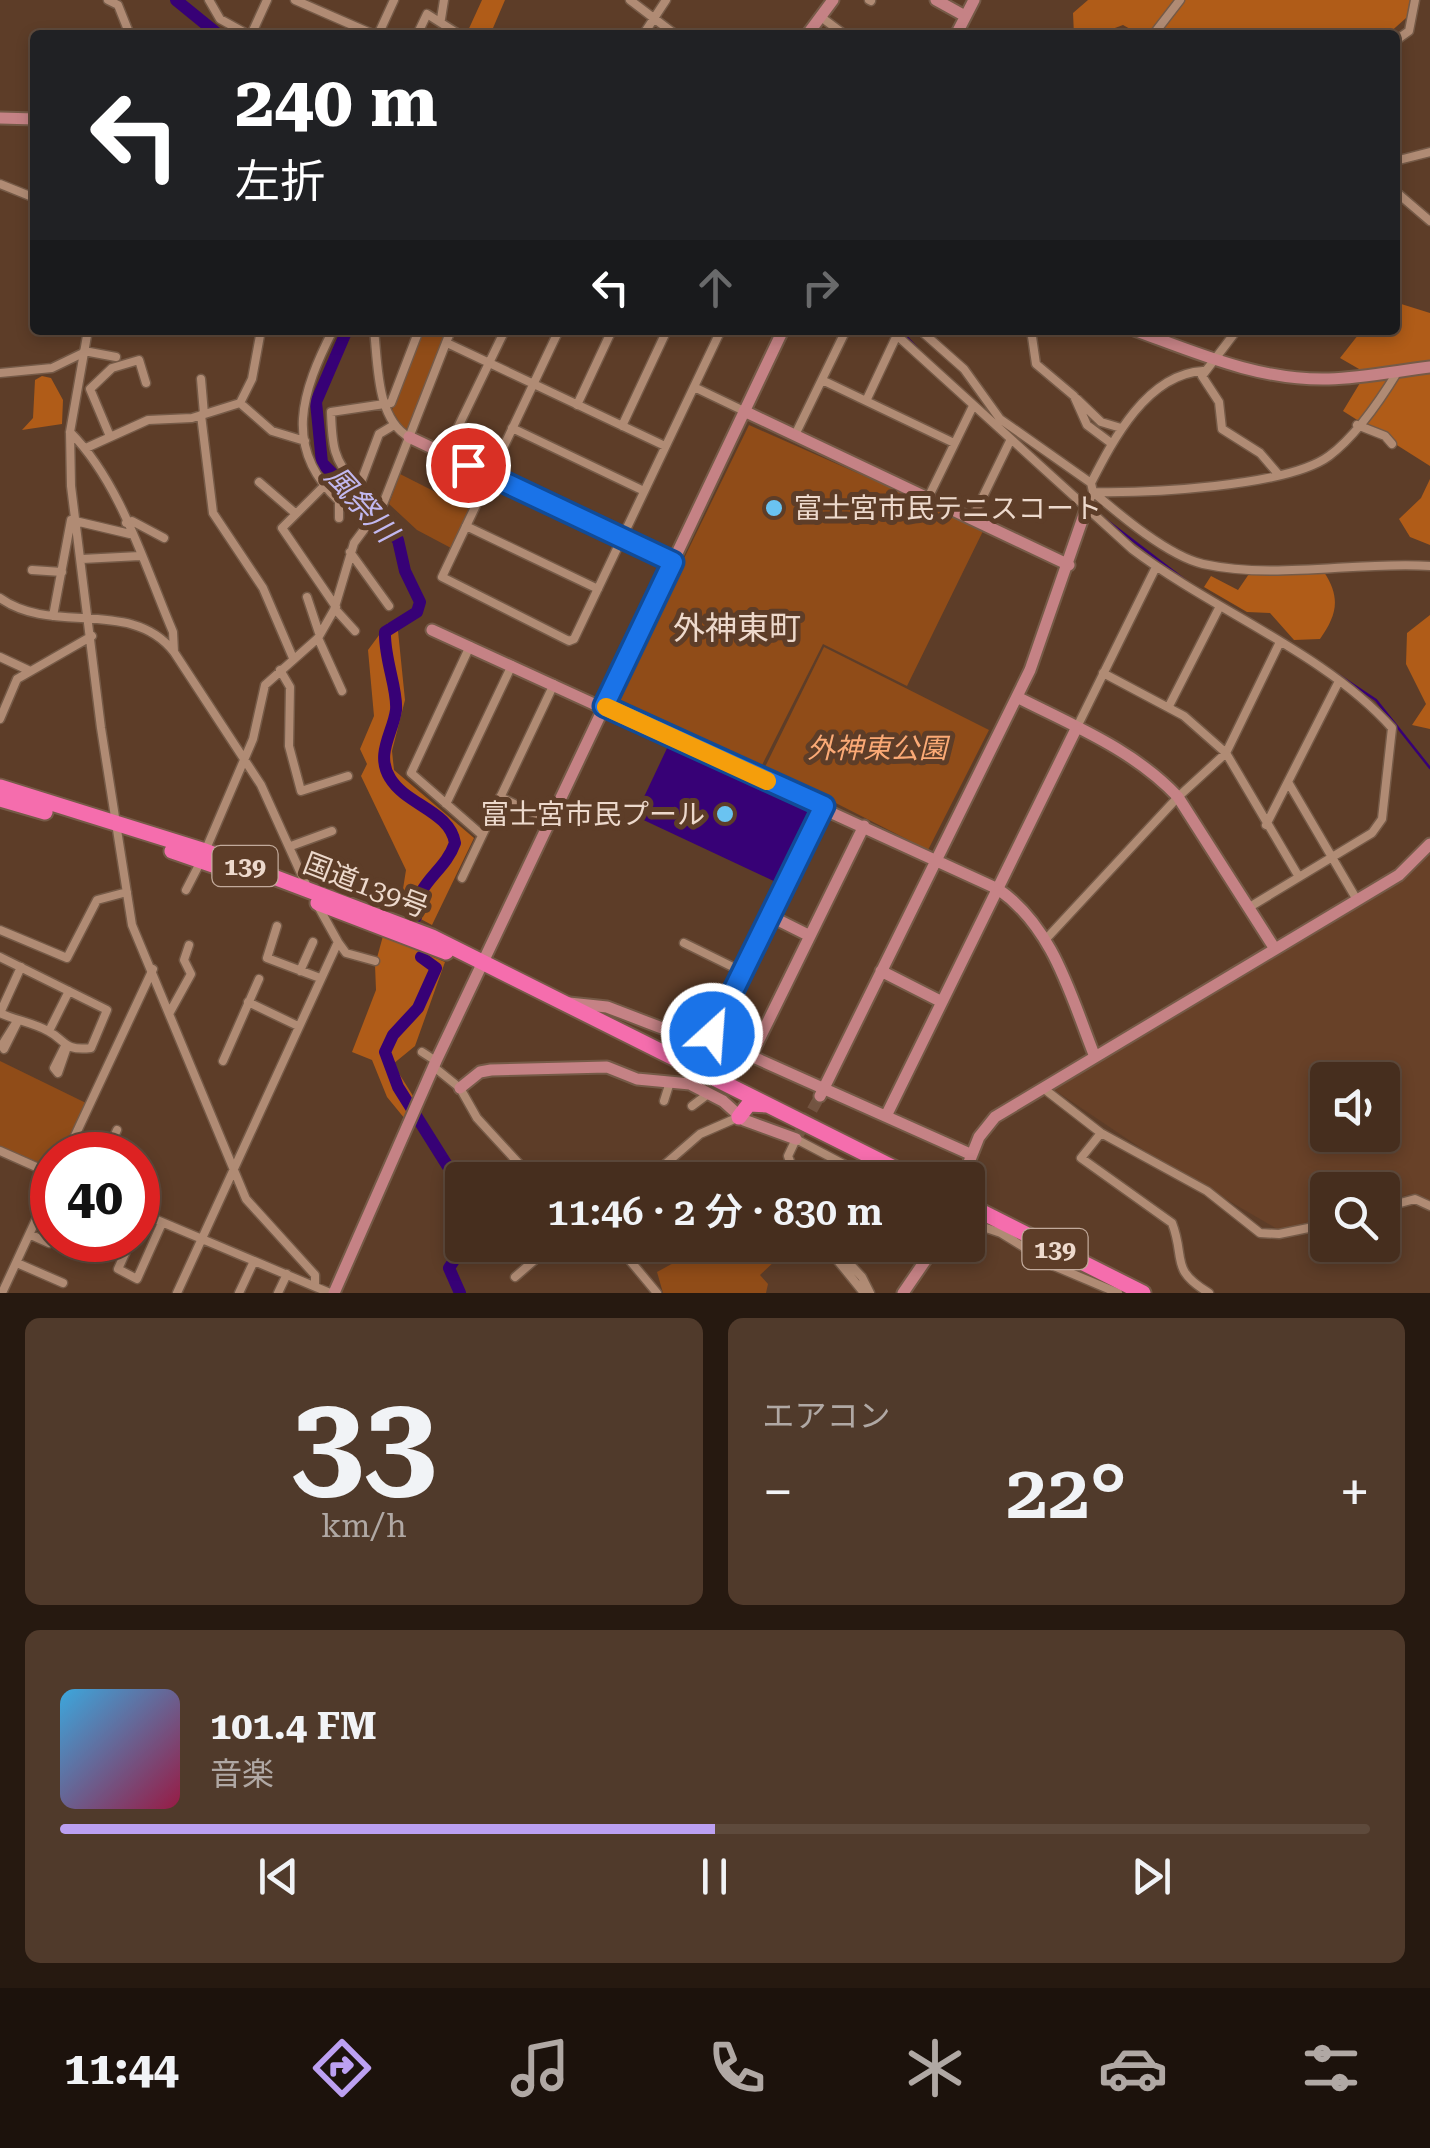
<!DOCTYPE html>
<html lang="ja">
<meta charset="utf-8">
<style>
body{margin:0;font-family:"Roboto Serif","Noto Sans JP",serif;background:#503a2b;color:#f1f3f6;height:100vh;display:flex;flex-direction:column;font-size:38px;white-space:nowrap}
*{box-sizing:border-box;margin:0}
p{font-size:32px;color:#b0a8a4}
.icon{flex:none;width:55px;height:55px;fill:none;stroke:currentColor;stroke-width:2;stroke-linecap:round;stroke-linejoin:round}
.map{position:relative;height:1293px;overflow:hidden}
.drawer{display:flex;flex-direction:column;gap:25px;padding:25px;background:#261910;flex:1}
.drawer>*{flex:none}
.guide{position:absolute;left:30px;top:30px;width:1370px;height:305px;border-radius:10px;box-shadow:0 5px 15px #0003,0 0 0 2px #5e4a3c;background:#202124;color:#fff;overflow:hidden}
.fabs{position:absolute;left:1310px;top:1062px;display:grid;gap:20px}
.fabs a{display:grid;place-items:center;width:90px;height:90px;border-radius:10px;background:#462e1e;box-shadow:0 5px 15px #0003,0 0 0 2px #5e4a3c;font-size:50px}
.speed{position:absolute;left:30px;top:1132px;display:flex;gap:20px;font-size:50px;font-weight:700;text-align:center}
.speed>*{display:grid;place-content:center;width:130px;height:130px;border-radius:50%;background:#462e1e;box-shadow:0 5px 15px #0003,0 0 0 2px #5e4a3c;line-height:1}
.speed .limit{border:15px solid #d22;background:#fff;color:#111}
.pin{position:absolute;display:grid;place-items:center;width:85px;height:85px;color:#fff;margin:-42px;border:5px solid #fff;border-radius:50%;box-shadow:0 2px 10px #0007}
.me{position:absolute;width:110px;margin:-55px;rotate:26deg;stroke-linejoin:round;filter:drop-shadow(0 0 8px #0008)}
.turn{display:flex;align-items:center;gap:35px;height:210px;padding:0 40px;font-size:45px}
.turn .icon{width:130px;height:130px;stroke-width:2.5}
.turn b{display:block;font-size:70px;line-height:85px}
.lanes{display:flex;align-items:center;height:95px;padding:0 40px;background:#0003;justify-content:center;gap:50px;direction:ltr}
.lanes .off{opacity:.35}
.big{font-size:75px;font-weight:600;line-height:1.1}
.drawer .card{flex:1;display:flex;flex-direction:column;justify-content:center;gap:15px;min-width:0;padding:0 35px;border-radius:15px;background:#503a2b}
.drawer .dial{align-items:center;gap:0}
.dial b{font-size:130px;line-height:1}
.song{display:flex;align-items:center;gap:30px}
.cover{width:120px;height:120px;border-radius:15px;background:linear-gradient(135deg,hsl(200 70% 55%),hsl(340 70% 35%))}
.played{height:10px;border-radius:5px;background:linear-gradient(90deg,#bca0f2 50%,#5e4a3c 50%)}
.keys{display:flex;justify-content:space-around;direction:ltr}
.heat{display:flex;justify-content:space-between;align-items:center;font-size:55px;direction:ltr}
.drawer .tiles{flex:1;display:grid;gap:25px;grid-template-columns:1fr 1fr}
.card:last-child{grid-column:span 2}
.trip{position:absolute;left:445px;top:1162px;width:540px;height:100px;border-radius:10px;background:#462e1e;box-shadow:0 5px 15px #0003,0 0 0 2px #5e4a3c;font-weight:600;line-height:100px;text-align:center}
.tabs{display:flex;height:160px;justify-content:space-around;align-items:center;background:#1c120c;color:#b0a8a4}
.tabs .icon{width:70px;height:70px}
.tabs .on{color:#bca0f2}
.tabs b{font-size:45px;color:#f1f3f6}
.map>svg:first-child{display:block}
.built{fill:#684128;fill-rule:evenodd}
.green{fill:#904c18}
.forest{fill:#b05c18}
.water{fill:#370176}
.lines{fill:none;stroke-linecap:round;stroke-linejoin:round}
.stream{stroke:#370176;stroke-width:2.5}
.river{stroke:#370176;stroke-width:12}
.secondary-tunnel{stroke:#735441;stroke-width:11;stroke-dasharray:11 5.5;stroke-linecap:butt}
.street-casing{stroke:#755a47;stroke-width:11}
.secondary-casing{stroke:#755a47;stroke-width:15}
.highway-casing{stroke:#755a47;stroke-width:19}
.street{stroke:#b08b74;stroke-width:8}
.secondary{stroke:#c58285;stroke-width:11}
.highway{stroke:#f56dad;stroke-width:15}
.route-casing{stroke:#114b97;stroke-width:25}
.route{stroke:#1a73e8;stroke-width:18}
.slow{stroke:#f59e0b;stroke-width:18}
.poi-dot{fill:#6ac3f1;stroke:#5d3d28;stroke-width:4}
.labels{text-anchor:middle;stroke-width:10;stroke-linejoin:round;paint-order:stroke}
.shield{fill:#5d3d28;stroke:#c2aa9b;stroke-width:2.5}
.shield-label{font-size:25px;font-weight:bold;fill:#edd9cc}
.poi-label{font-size:28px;fill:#edd9cc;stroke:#5d3d28;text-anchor:start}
.park-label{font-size:28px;font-style:italic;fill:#fbaa76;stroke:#5d3d28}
.street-label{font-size:28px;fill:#edd9cc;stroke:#5d3d28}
.water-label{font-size:30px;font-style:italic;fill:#c2b8ef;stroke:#5d3d28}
.quarter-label{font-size:32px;fill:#edd9cc;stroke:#5d3d28}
</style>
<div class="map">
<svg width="1430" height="1293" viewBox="0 0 1430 1293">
<rect width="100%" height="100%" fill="#5d3d28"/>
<!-- built -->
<path class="built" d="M1430 854V1204L1411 1194 1383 1201 1382 1190H1328L1327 1217 1279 1230 1157 1159 1053 1089ZM1328 1080H1382V1135H1328Z"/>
<!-- green -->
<path class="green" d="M423 330H447L409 429 403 428 392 410Z
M749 425 984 529 907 686 823 644 762 765 616 698Z
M400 474 471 510 451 548 417 530 389 504Z
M824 647 989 730 928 850 765 767Z
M0 1061 86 1103 61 1155H52V1168L0 1146Z
M706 1245H792L760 1275 768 1284 766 1293H663L657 1272Z"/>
<!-- forest -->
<path class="forest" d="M482 0H505L490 35H466Z
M1088 0H1414L1415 10 1387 35H1141L1123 25 1096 35H1074L1073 13Z
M1398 303 1430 313V466L1343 411 1366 373 1340 358 1362 330H1395Z
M42 376 51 378 63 400 62 424 22 430 33 418 35 380Z
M1430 479V545L1410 537 1399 519 1421 498Z
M1251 571 1324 572C1341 598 1337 615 1320 639L1294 640 1270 613 1247 612 1204 587 1211 576 1238 590Z
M1430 615V729L1412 725 1426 704 1406 664 1407 633Z
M388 623 398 631 405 700 392 751 394 770 474 838 432 925 400 908 406 870 361 776 367 764 360 749 374 716 368 650Z
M383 936 445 962 415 1046 393 1064 415 1099 405 1119 387 1097 372 1060 352 1052 376 990 375 965Z"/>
<!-- water -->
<path class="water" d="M669 744 814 810 780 884 635 816Z"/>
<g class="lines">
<!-- stream -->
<path class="stream" d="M900 330 917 348
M1097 513 1186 581
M1325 666 1376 700 1430 768"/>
<!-- river -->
<path class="river" d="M176 0 219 35
M347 330 316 402 322 463 398 540 405 571 420 602 417 612 385 632C384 659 398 690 396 710 393 733 375 754 390 778 406 805 450 811 455 843 444 874 415 881 416 917
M421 957 436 968 418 1008 393 1035 385 1052 398 1087 462 1189
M460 1293 449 1268 455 1259 481 1245"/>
<!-- secondary-tunnel -->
<path class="secondary-tunnel" d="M796 1139 820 1096"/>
<!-- street casing -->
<g class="street-casing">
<path id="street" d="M108 0 118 5 130 35
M209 0 220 19 249 35
M295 0 375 35
M630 0 676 35
M869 0 871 1
M821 17 845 35
M441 19 444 0
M251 35 267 0
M378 35 394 0
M417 35 427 14 460 35
M643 35 666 0
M1153 35 1180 0
M1395 41 1409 31 1415 0
M1395 161 1430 152
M0 184 35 198
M1395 191 1430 221
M88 330 70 432 71 486 101 728 132 925 246 1199 315 1275V1285
M333 330C302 391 282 448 339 501V518
M374 330C378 363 376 419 409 437
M559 330 442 577 569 641 574 639 721 330
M891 330 1132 549C1214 611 1325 653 1392 728L1382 819 1372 833 1248 908
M920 330 964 369 1000 419 1091 483
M1031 330 1036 364 1074 396 1087 425 1111 443
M1237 330 1202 376 1219 402 1222 429 1260 453 1279 475
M447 343 665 446
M84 351 116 357
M1203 371C1147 374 1113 440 1091 483L1093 492C1120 515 1168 556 1203 564 1277 580 1356 561 1430 566
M0 373 52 368 83 353
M201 379 204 414
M822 380 954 443
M694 387 744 411
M1077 399 1101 422 1121 428
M866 401 897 335
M240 403 252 379 261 330
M577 405 612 330
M201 415 213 513 263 588 293 658
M394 425 379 434 361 482 356 484C333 461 332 444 331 412L391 403 419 330
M1357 425 1385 436 1392 444
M622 426 667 330
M512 428 644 491
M70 432C121 483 145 567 173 632L174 652 261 785 308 889
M109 434 90 389 112 368 139 360 146 383
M795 435 846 330
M86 448 148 420 192 418 240 403 272 431 305 441
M445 454 505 330
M259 482 295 513
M323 487 282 528 336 607
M928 498 973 406
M1086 509 1093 492C1146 493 1287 487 1329 456 1356 436 1381 399 1398 371
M972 519 1010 441
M126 523 132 521 164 538
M466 526 598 589
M350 552 389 606
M82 559 140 556
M32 570 62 572
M307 597 319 633
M0 598C53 636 131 597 174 652
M335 609 355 631
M53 616 71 520 130 534
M318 638 342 691
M470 646 411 773 482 835
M0 657 28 670
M280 670 290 687 289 746 301 791 348 776
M1103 673 1184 716 1226 753 1299 877
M1169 706 1219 608
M0 719 17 679 92 636
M1077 727 1156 567
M1288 782 1357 900
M500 797 550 821
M446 804 512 665
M1266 825 1339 681
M291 846 332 831
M206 849 253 739 265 685 318 638 334 610 354 543 383 504 451 330
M462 878 554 684
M186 890 201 861
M277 926 267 958 320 978
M0 930 67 958 97 900 127 892
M1046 939 1178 797 1226 753 1279 644
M338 942 346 953 375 961
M684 943 743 972
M0 957 107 1010 91 1048C63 1051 67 1041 48 1031 34 1023 15 1020 0 1013
M300 971 313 942
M248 1002 298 1026
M170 1012 191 974 184 960 189 945
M0 1013 21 967
M17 1021 2 1045 4 1049 18 1021
M49 1031 69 991
M65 1046 54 1068 58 1073 67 1047
M422 1052 436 1061
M223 1061 259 979
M434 1067 460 1088 477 1118 534 1180
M1043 1088 1101 1133 1207 1191 1260 1233 1279 1234 1328 1224
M664 1101 670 1082
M692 1106 708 1094
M1101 1133 1081 1158 1172 1223C1186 1259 1169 1269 1209 1293
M0 1151 52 1174
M66 1155 153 969
M106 1155 117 1130
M647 1180 700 1134 739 1117
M797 1180 788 1156 796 1139 874 1180
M1382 1208 1415 1199 1430 1206
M138 1212 330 1293
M968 1222 1001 1233 1054 1266 1118 1293
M31 1235 49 1243
M131 1240 118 1269 137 1279 162 1223
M617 1245 657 1293
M825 1245 864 1293
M832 1245 862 1277 870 1293
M17 1263 63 1283
M515 1277 552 1245
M2 1293 52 1185
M177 1293 338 942 318 906
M239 1293 254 1261
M278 1293 287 1274"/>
</g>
<!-- secondary casing -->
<g class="secondary-casing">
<path id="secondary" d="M936 0 965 16
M807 35 833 0
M956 35 974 0
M0 118 35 119
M1134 330C1197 353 1260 381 1329 379 1363 378 1397 371 1430 367
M744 411 1069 565
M409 437 673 562
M432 630 998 889C1054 928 1071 997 1095 1057
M1017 697C1074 726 1134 750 1178 797L1275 949
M824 807 711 1030 713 1039 970 1154
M770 916 810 936
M881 971 942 1002
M569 1003 607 1007 662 1028 712 1034
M751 1056 864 826
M460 1088 480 1072 491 1070 607 1067 637 1079 690 1084 723 1101 744 1120 796 1139
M820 1096 1030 670 1086 509
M886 1116 1077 727
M962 1180 979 1137 995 1117 1399 875 1430 844
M334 1293 436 1061 783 330
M903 1293 936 1245"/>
</g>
<!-- highway casing -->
<g class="highway-casing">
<path id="highway" d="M0 787 205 851 432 937 918 1180
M0 799 45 812
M172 851 230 871
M318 903 446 952
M739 1117 749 1104 767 1105
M968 1205 1143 1293"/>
</g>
<!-- street -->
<use href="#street" class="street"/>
<!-- secondary -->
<use href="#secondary" class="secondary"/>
<!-- highway -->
<use href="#highway" class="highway"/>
</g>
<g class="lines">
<!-- route casing -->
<g class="route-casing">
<path id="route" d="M468 465 673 562 604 706 824 806 712 1034"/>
</g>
<!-- route -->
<use href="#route" class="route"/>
<!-- slow -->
<path class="slow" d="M606 707 767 781"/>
</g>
<!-- markers -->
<g class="poi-dot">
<circle cx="774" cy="508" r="10"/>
<circle cx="725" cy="814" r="10"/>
</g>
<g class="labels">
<!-- shield labels -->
<g class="shield">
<rect x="212.5" y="846" width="65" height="40" rx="8"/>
<rect x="1022.5" y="1229" width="65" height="40" rx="8"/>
</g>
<g class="shield-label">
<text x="245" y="875">139</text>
<text x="1055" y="1258">139</text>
</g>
<!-- poi labels -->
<g class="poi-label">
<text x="794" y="518">富士宮市民テニスコート</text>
<text x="705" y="824" text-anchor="end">富士宮市民プール</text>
</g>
<!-- park labels -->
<g class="park-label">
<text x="877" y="758">外神東公園</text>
</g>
<!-- street labels -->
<g class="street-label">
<text transform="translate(366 885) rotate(21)" y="10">国道139号</text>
</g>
<!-- water labels -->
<g class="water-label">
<text transform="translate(361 504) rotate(48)" y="10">風祭川</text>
</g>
<!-- quarter labels -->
<g class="quarter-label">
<text x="737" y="639">外神東町</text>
</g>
</g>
</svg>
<div class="fabs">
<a><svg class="icon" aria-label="sound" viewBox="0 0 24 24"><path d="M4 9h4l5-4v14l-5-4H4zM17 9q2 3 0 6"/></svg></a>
<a><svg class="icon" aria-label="search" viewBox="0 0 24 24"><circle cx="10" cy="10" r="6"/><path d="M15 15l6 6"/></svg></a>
</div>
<div class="speed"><div class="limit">40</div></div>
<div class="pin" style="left:468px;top:465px;background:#d93025"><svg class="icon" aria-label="arrive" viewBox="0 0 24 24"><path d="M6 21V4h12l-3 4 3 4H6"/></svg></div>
<svg class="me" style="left:712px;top:1034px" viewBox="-20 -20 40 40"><circle r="17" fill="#1a73e8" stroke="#fff" stroke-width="3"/><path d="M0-11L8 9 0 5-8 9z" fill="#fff"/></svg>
<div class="trip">11:46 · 2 分 · 830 m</div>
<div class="guide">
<div class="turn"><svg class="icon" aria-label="left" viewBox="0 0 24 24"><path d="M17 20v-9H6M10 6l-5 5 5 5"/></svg><div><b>240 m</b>左折</div></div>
<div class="lanes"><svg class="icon" aria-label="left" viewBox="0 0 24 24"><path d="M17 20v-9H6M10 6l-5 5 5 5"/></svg><svg class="icon off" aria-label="ahead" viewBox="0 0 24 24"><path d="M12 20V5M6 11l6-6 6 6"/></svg><svg class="icon off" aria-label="right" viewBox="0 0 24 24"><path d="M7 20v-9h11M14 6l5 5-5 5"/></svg></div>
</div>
</div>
<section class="drawer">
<div class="tiles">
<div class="card dial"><b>33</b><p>km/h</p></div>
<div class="card"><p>エアコン</p>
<div class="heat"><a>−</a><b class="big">22°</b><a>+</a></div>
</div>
<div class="card">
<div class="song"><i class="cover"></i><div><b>101.4 FM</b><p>音楽</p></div></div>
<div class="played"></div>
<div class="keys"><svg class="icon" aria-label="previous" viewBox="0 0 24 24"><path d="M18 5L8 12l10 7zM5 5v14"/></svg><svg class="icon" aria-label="pause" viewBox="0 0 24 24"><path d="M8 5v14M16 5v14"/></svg><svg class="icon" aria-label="next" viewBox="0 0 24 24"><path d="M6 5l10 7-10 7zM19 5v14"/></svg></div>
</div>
</div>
</section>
<nav class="tabs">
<b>11:44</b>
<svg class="icon on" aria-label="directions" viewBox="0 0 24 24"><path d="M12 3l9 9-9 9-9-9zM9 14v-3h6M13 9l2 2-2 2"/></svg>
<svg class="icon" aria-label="music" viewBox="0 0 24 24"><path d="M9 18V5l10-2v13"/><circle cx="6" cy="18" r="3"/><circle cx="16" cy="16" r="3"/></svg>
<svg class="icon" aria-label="phone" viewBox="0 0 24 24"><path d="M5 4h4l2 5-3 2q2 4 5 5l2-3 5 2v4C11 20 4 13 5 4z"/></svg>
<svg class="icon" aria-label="climate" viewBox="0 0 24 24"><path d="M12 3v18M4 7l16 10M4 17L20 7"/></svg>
<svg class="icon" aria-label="car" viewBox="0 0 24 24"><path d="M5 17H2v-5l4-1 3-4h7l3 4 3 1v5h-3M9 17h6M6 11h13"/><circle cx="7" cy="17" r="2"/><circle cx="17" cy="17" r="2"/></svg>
<svg class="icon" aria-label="filters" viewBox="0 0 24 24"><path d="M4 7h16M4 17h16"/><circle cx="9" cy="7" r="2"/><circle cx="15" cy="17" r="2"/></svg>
</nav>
